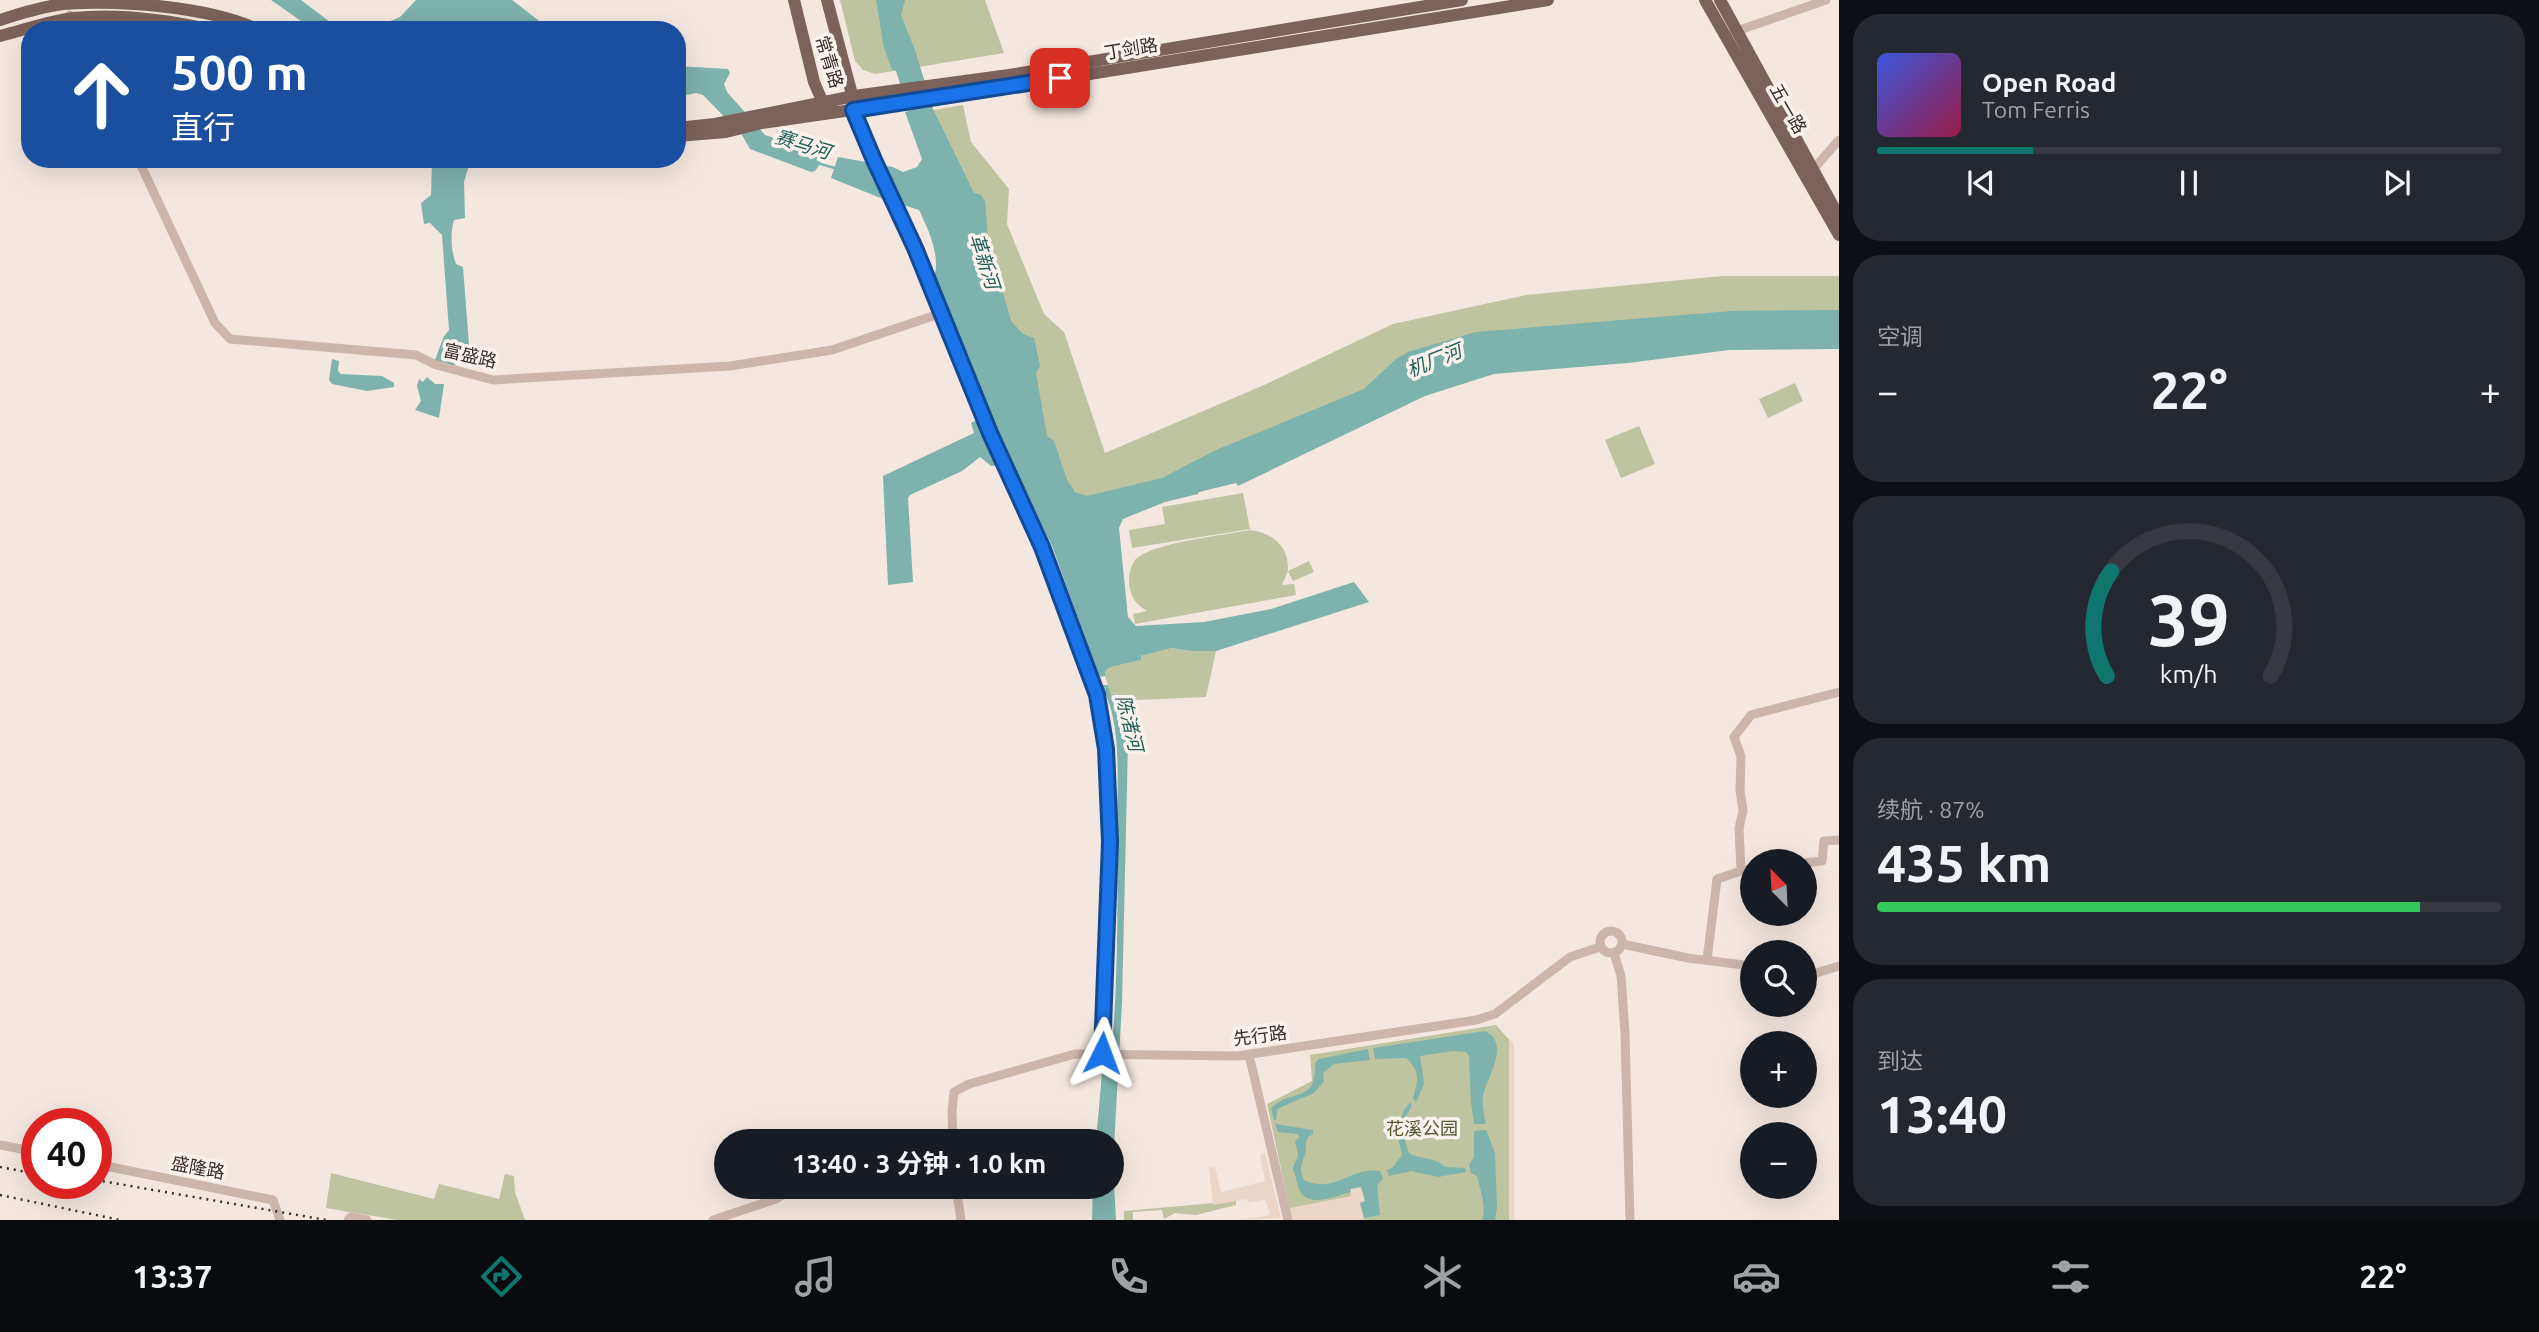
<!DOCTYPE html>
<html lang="zh">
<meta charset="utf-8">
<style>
body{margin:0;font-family:Ubuntu,"Noto Sans SC",sans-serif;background:#242831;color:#f1f3f6;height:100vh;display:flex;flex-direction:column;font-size:26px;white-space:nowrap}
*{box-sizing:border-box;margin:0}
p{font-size:23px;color:#9ea1a6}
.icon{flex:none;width:38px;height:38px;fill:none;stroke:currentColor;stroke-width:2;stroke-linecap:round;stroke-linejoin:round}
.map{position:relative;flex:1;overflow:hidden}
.sheet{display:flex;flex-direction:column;gap:14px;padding:14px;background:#0d0f14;width:700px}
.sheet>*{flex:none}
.hud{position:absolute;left:21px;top:21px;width:665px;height:147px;border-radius:28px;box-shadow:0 7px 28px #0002;background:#1a4fa0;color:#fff;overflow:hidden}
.needle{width:46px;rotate:336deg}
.controls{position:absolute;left:1740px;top:849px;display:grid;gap:14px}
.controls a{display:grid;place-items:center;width:77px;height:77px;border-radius:50%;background:#171b24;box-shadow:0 7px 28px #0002;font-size:35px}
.speed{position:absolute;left:21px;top:1108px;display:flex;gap:14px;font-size:35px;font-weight:700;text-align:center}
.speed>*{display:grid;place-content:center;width:91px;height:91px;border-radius:50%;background:#171b24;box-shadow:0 7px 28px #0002;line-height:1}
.speed .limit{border:10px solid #d22;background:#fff;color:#111}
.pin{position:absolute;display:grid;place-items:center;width:60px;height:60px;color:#fff;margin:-30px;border-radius:14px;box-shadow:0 4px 10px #0006}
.me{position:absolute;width:77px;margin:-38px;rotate:3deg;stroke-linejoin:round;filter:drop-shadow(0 0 5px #0008)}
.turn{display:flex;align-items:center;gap:24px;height:147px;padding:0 35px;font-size:32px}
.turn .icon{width:91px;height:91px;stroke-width:2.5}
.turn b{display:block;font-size:49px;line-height:60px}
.big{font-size:52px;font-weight:700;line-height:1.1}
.sheet .tile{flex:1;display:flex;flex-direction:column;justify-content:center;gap:10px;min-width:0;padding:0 24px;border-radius:28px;background:#242831}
.sheet .dial{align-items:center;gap:0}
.dial svg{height:182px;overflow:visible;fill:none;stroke:#363941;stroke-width:7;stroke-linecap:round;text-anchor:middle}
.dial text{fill:#f1f3f6;stroke:none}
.song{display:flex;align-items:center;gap:21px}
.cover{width:84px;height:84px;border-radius:10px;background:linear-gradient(135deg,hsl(230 70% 55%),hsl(340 70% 35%))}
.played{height:7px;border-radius:4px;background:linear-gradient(90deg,#0f766e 25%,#363941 25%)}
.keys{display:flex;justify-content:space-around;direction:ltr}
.heat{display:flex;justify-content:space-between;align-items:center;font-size:38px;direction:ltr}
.charge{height:10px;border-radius:5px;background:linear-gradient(90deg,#34c759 87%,#363941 0)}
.trip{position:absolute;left:714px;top:1129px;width:410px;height:70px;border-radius:35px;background:#171b24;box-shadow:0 7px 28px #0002;font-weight:700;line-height:70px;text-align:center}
.tabs{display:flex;height:112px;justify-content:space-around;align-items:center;background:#090b0e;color:#9ea1a6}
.tabs .icon{width:49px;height:49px}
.tabs .current{color:#0f766e}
.tabs b{font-size:32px;color:#f1f3f6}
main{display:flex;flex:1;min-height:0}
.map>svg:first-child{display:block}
.green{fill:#bdc49f}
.plaza{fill:#ecd6c7}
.water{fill:#7eb2ac}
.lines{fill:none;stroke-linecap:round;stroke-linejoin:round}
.stream{stroke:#7eb2ac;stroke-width:2.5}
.minor{stroke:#cdb5ab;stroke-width:9}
.major{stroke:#7d615b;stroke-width:12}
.rail{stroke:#3a2d2a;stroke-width:2.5;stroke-dasharray:2 5;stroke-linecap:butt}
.route-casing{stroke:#114b97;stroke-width:18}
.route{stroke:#1a73e8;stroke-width:12}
.labels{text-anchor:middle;stroke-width:7;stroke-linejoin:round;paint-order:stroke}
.street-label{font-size:18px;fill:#3a2d2a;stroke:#fbf2ed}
.park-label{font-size:18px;fill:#505a2d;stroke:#fbf2ed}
.water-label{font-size:19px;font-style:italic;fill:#1e5e58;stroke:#fbf2ed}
</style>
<main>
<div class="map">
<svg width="1839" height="1220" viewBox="0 0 1839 1220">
<rect width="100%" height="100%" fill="#f4e7e0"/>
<!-- green -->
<path class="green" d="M840 0H985L1004 53 875 74 863 70 855 61Z
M963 105 971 142 1009 189 1007 224 1044 314 1064 332 1105 453 1264 385 1393 324 1526 295 1722 276H1839V322L1509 343 1226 459 1075 512 921 112Z
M1795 383 1803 401 1768 418 1759 399Z
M1639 426 1655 464 1621 478 1605 440Z
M1243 493 1250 529 1132 548 1129 530 1165 524 1162 507Z
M1250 530C1273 533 1289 546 1288 571L1309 561 1314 572 1293 581 1288 571 1282 585 1294 584 1296 595 1135 624 1133 614 1147 611C1135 604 1129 595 1129 580 1129 574 1131 565 1135 560 1150 543 1225 535 1250 530Z
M1172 648 1191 651H1216L1206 697 1113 701 1105 676 1106 670 1111 667 1141 660 1140 656Z
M1496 1025 1514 1045V1220H1292L1267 1104 1312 1081 1310 1055Z
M331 1173 434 1199 439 1184 499 1199 505 1174 514 1176 515 1192 525 1220H397L326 1208Z
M1236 1201V1205L1196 1215 1175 1213 1164 1219 1162 1210 1133 1212V1220H1124V1211Z"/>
<!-- plaza -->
<path class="plaza" d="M1509 1039 1514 1045V1220H1509Z
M1265 1153 1281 1218 1240 1220 1270 1215 1265 1199 1249 1203 1247 1199 1213 1205 1209 1168 1215 1167 1221 1192 1265 1181 1260 1155Z
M1362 1186 1365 1202 1361 1203 1364 1220H1292L1290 1208 1351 1196 1350 1189Z"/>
<!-- water -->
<path class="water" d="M271 0H301L334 25 359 26 383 24 400 17 416 0H512L551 30H314Z
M876 0H905L901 15 915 50 933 109 974 193 981 195 985 201 988 240 1011 321 1023 334 1034 338 1040 366 1036 373 1047 436 1054 441 1067 480 1075 492 1087 496 1162 478 1216 450 1364 389 1396 359 1408 352 1476 332 1731 311 1839 310V349L1729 350 1628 363 1494 374 1425 396 1238 486 1236 483 1199 492 1198 494 1165 502 1123 519 1119 528 1128 617 1136 626 1204 622 1271 609 1354 582 1369 602 1216 651H1191L1172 648 1141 656V660L1111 667 1106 670 1105 676 1099 677 1052 546 1012 465 991 466 980 457 962 471 910 495 908 498 913 582 888 585 883 476 974 433 971 423 988 413 934 277C941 256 928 229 919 210L878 197 831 178 838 157 893 167 903 172 917 167 922 159 905 112 909 111 896 71 892 70 884 48Z
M677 66 728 69 730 73 724 84 727 92 765 135 823 153 825 157 815 171 811 172 750 149 742 135 703 95 696 93 677 97Z
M436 159H471L464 182 465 218 454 220C450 233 451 251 456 264L463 267 469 345 454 366 435 360 444 336 449 330 442 235 430 223 424 224 421 203 431 195 432 161Z
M332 359 339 361 338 371 341 374 382 376 394 383V387L367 391 332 384 329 380Z
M427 377 435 384H444L439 418 415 410 421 401 417 386 419 379 423 382Z
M1101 685H1108L1113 701 1129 700 1122 1003 1113 1165 1116 1220H1092L1093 1187 1111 1186V1141H1096L1103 1062H1111C1118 984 1118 905 1117 827 1117 785 1123 722 1101 685Z
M1485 1031C1512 1044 1485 1080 1483 1097 1482 1106 1484 1115 1486 1124H1474L1471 1102 1469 1056 1466 1052 1453 1051 1420 1056 1424 1084 1416 1102 1413 1098C1418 1080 1421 1072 1406 1058L1375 1059 1373 1048Z
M1368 1049 1370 1060 1334 1064 1323 1073 1324 1081 1314 1093 1281 1107 1277 1110 1276 1120H1274L1271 1108C1292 1088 1317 1104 1315 1063L1319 1059Z
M1410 1102 1412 1106C1401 1121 1403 1137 1409 1153 1421 1160 1436 1157 1445 1167L1465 1168 1466 1172 1438 1177 1411 1171 1389 1176 1387 1170 1393 1167 1402 1155 1397 1134 1403 1112Z
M1275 1124 1313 1130V1134L1308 1137C1306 1141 1306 1145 1306 1149 1304 1162 1297 1166 1304 1180 1335 1195 1350 1166 1380 1171L1383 1179 1377 1185 1380 1215 1364 1218 1360 1203 1365 1201 1361 1187 1350 1189 1351 1192C1339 1195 1311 1207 1302 1194 1297 1188 1296 1175 1293 1168L1298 1155 1295 1141 1299 1138 1298 1134 1278 1132Z
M1486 1130 1495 1153 1497 1207 1495 1220H1482C1487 1208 1480 1189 1477 1176L1471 1173 1469 1165 1474 1157V1131Z"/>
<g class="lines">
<!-- stream -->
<path class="stream" d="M817 163 838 169"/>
<!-- minor -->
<path class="minor" d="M70 15 78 30
M1734 32 1826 0
M853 110 874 160 915 248 982 414 1042 547 1097 695 1106 749 1110 842 1102 1053
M138 159 215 323 230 339 416 355 436 365 493 380 730 366 832 350 942 313
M1810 173 1839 140
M1804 863 1822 861 1824 841 1839 840
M1741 871 1739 828 1743 811 1740 790 1741 756 1734 737 1751 715 1839 692
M1600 942a11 11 0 1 1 22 0a11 11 0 1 1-22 0Z
M1622 944 1688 958 1752 966
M1614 953 1621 976 1625 1033 1630 1220
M1707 960 1717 879 1741 871 1752 869
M1804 972 1816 973 1839 966
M1249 1055 1288 1220
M953 1141 952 1111 954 1092 969 1084 1075 1054 1238 1056 1476 1020 1495 1014 1570 957 1600 947
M0 1145 37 1152
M96 1164 273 1200 280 1220
M956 1186 961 1220
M348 1220 351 1217 367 1220
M713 1220 776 1199 796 1186"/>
<!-- major -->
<path class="major" d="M794 0 814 82 823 103 831 105
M827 0 854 102
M1705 0 1839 235
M1720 0 1839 217
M0 20C21 13 41 7 63 4 118 0 208 6 259 30
M0 36C24 30 49 21 73 18 119 13 168 20 213 30
M677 128 715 124 854 96 1009 75 1462 0
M677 136 726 132 762 123 1009 87 1548 0"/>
<!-- rail -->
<path class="rail" d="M0 1167 37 1174
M96 1180 326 1220
M0 1195 120 1220"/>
</g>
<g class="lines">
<!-- route casing -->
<g class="route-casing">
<path id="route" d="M1060 78 853 110 874 160 915 248 990 433 1042 547 1097 695 1106 749 1110 842 1102 1053"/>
</g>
<!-- route -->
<use href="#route" class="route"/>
</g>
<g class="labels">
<!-- street labels -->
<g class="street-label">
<text transform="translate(1131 49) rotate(-9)" y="6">丁剑路</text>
<text transform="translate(829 62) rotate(73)" y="6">常青路</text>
<text transform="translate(1788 109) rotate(60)" y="6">五一路</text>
<text transform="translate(470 356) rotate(13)" y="6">富盛路</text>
<text transform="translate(1260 1036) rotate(-7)" y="6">先行路</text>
<text transform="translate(198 1168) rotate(11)" y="6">盛隆路</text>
</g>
<!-- park labels -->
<g class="park-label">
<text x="1422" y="1135">花溪公园</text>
</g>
<!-- water labels -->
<g class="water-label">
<text transform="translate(803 144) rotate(17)" y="7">赛马河</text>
<text transform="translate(985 261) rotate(72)" y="7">革新河</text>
<text transform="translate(1434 360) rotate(-22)" y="7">机厂河</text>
<text transform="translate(1130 723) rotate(76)" y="7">陈渚河</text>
</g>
</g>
</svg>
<div class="controls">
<a><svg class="needle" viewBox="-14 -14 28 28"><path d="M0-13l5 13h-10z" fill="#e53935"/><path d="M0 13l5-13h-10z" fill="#9ea1a6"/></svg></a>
<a><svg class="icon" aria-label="search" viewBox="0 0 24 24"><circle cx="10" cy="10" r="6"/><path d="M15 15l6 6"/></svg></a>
<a>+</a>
<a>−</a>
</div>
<div class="speed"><div class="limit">40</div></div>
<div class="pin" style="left:1060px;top:78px;background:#d93025"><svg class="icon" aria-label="arrive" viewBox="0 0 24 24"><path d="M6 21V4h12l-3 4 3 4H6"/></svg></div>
<svg class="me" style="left:1102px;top:1053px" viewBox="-20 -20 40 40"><path d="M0-17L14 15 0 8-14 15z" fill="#1a73e8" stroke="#fff" stroke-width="4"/></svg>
<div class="trip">13:40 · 3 分钟 · 1.0 km</div>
<div class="hud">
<div class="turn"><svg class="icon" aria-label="ahead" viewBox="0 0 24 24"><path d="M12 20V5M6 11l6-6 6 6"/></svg><div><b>500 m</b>直行</div></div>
</div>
</div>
<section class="sheet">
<div class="tile">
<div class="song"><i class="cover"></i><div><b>Open Road</b><p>Tom Ferris</p></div></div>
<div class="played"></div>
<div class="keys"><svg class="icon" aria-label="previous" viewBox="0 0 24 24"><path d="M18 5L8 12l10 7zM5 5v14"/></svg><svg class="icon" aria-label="pause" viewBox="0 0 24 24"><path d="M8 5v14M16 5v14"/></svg><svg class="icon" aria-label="next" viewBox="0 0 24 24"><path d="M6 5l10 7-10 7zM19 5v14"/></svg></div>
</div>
<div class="tile"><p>空调</p>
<div class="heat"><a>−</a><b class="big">22°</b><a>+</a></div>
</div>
<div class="tile dial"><svg viewBox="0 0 100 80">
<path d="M14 69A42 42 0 1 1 86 69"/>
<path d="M14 69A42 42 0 0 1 16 23" stroke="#0f766e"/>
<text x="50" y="56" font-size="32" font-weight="700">39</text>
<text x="50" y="72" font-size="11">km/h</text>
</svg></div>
<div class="tile"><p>续航 · 87%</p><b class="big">435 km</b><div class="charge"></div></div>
<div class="tile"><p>到达</p><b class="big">13:40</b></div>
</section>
</main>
<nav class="tabs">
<b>13:37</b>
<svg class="icon current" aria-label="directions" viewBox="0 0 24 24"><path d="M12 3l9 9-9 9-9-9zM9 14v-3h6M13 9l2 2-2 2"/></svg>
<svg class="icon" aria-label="music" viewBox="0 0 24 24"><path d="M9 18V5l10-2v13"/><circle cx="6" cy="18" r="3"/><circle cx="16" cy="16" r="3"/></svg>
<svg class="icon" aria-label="phone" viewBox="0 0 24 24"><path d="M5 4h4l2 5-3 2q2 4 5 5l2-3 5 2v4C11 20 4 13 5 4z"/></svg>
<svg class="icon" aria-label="climate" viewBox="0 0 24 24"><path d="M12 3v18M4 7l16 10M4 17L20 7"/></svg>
<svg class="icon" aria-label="car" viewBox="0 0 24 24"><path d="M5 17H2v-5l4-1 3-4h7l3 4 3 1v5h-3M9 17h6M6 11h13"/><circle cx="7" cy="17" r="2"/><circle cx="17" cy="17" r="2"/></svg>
<svg class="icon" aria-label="filters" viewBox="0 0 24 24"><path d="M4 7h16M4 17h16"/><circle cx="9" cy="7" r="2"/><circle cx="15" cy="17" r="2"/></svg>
<b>22°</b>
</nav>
